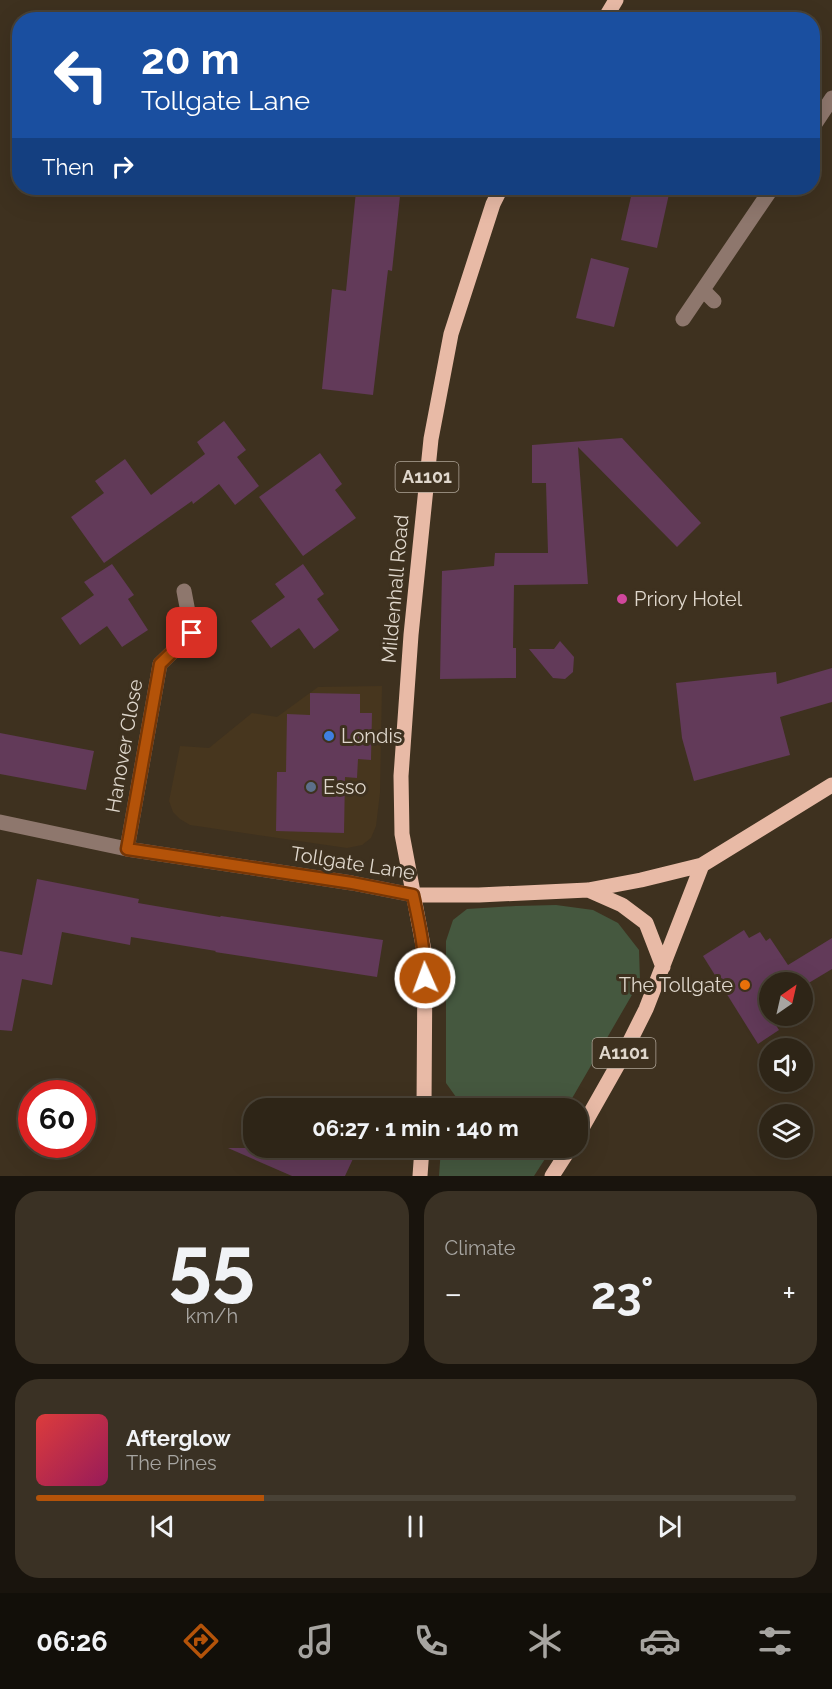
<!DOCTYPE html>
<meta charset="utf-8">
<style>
body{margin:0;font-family:Raleway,sans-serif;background:#3a3124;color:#f1f3f6;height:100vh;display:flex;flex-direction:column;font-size:22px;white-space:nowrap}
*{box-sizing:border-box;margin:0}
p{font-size:20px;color:#a7a5a1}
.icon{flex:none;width:33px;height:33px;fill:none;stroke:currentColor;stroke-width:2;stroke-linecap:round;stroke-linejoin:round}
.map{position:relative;height:1176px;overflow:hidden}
.drawer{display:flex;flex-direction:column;gap:15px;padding:15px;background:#19140d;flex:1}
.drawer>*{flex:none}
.banner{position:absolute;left:12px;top:12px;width:808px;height:183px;border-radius:24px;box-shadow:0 6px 24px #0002,0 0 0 2px #494236;background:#1a4fa0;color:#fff;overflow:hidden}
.needle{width:39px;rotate:34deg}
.buttons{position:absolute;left:759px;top:972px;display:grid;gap:12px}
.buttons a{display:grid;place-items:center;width:54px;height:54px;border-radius:50%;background:#2e2517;box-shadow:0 6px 24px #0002,0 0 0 2px #494236;font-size:30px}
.speed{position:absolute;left:18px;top:1080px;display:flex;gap:12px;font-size:30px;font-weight:700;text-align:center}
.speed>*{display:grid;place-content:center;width:78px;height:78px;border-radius:50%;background:#2e2517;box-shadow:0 6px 24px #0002,0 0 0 2px #494236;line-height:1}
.speed .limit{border:9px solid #d22;background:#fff;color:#111}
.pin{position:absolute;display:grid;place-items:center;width:51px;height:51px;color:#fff;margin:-26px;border-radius:12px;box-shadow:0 3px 9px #0006}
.me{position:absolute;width:66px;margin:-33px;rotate:358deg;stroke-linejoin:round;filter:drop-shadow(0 0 4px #0008)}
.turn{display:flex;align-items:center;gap:21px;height:126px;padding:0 30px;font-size:27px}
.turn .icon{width:78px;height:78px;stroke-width:2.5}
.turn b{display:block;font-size:42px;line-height:51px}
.then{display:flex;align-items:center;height:57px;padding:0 30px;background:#0003;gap:12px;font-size:22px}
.big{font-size:45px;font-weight:700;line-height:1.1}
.drawer .widget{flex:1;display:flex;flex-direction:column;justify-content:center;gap:9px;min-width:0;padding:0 21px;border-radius:24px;background:#3a3124}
.drawer .dial{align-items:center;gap:0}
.dial b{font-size:78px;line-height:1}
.song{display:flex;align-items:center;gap:18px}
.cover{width:72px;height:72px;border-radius:9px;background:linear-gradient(135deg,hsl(0 70% 55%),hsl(330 70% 35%))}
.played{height:6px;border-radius:3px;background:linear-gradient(90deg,#b45309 30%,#494236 30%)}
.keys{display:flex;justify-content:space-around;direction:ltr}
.heat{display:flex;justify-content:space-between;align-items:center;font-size:33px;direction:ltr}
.drawer .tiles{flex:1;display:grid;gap:15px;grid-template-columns:1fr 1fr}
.widget:last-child{grid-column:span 2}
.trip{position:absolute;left:243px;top:1098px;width:345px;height:60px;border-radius:24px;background:#2e2517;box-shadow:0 6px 24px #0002,0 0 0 2px #494236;font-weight:700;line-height:60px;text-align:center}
.tabs{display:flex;height:96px;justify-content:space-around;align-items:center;background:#120f09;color:#a7a5a1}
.tabs .icon{width:42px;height:42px}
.tabs .selected{color:#b45309}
.tabs b{font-size:27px;color:#f1f3f6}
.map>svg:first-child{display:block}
.built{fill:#47361e}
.green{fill:#45583f}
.building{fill:#623a59}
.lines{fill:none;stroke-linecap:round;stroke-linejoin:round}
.minor{stroke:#8e776d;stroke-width:15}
.major{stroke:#e8baa6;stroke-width:15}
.route-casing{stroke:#753606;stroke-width:15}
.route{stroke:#b45309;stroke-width:10}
.hotel-dot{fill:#d1479c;stroke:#3e311f;stroke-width:2}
.shop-dot{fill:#3f7fe0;stroke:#3e311f;stroke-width:2}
.service-dot{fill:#5c6f8a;stroke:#3e311f;stroke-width:2}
.food-dot{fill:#e8710a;stroke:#3e311f;stroke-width:2}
.labels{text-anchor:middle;stroke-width:6;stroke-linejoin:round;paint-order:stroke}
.shield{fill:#3e311f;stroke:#afa598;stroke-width:1.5}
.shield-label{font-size:18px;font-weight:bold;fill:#dfd7cc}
.street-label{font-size:20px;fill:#dfd7cc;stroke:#3e311f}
.poi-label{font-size:20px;fill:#dfd7cc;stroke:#3e311f;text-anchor:start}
</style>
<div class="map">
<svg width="832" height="1176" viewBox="0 0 832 1176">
<rect width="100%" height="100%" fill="#3e311f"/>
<!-- built -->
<path class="built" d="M382 686 380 793 376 826 371 838 362 845 347 848 190 825 180 819 173 812 169 801 180 746 209 748 252 713 277 717 318 687Z"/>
<!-- green -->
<path class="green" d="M556 905 593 910 618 923 639 950 640 981 567 1107 456 1097 446 1083V941L453 920 467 909 516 906Z
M441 1148H552L534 1176H439Z"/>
<!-- building -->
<path class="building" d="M633 188H642L669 194 657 248 621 240Z
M356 191 400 196 392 271 388 270 373 395 322 389 332 289 346 291Z
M591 258 629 268 614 327 576 318Z
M224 421 246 450 237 457 259 486 235 505 219 484 193 504 192 501 104 563 71 517 104 493 95 481 125 459 151 495 205 454 197 442Z
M622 438 701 523 677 547 578 447 588 584 514 585 513 648H516V678L440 679 442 571 494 566 495 553H548L546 483H532V445Z
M320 453 342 484 335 490 356 518 303 556 259 497Z
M112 564 134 595 128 599 148 630 122 647 107 626 80 645 61 618 94 595 84 582Z
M303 564 324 594 317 599 339 630 314 649 299 628 271 648 251 621 285 597 275 584Z
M560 641 574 657 573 672 565 679 553 678 529 649H554Z
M832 668V702L780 717 790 755 694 781 682 738 676 683 776 672 777 684Z
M310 693 360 694V713H372L371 760 358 759 357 778 345 777 344 833 276 831 277 772H286L287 714 310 715Z
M0 733 94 751 86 790 0 774Z
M37 879 139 899 138 903 220 917 221 916 383 940 377 977 215 952 216 951 131 937 130 945 62 932 52 985 22 979 12 1031 0 1030V951L22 955Z
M744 930 749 938 760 932 766 941 770 938 788 965 832 938V969L802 987V982H770V1008L766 1010 779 1030 758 1044 703 956Z
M228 1148H358L345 1176H292Z"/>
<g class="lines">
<!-- minor -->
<path class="minor" d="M813 127 832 98
M703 290 714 301
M683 319 772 188
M0 822 127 849 352 883 413 895
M127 849 160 664 192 633 184 591"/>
<!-- major -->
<path class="major" d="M604 20 616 0
M588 890 622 905 646 923 663 967
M413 895H479L588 890 641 880 702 865 832 785
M424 1108 425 956 402 834 401 776 411 635 431 439 451 334 493 204 501 188
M578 1135 621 1059 646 1009 702 865
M420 1176 422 1148
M552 1176 570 1148"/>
</g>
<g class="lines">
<!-- route casing -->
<g class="route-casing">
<path id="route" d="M192 633 160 664 127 849 352 883 413 895C419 923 425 949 425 978"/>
</g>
<!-- route -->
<use href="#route" class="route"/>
</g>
<!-- markers -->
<circle class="hotel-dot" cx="622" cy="599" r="6"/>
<circle class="shop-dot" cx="329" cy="736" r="6"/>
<circle class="service-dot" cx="311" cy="787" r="6"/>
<circle class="food-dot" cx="745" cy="985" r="6"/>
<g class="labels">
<!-- shield labels -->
<g class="shield">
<rect x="395.5" y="462" width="63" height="30" rx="4.5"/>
<rect x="592.5" y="1038" width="63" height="30" rx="4.5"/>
</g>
<g class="shield-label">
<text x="427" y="483">A1101</text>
<text x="624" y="1059">A1101</text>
</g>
<!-- street labels -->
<g class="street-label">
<text transform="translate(395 589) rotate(-85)" y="7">Mildenhall Road</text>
<text transform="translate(124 746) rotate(-80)" y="7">Hanover Close</text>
<text transform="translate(353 863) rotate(9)" y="7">Tollgate Lane</text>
</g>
<!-- poi labels -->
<g class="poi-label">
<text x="634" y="606">Priory Hotel</text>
<text x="341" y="743">Londis</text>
<text x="323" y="794">Esso</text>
<text x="733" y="992" text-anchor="end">The Tollgate</text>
</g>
</g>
</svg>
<div class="buttons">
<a><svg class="needle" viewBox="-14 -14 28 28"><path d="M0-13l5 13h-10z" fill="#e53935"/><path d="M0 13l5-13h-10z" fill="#a7a5a1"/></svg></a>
<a><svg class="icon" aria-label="sound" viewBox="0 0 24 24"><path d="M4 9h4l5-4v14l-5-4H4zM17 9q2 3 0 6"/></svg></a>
<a><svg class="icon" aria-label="layers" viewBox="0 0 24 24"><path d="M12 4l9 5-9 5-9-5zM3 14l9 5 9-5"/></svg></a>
</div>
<div class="speed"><div class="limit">60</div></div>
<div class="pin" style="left:192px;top:633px;background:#d93025"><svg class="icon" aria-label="arrive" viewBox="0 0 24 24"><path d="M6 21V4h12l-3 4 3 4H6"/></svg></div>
<svg class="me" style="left:425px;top:978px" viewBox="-20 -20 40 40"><circle r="17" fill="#b45309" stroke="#fff" stroke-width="3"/><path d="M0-11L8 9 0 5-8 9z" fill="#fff"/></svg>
<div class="trip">06:27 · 1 min · 140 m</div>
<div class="banner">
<div class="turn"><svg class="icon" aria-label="left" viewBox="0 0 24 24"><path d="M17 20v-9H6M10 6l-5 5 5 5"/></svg><div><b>20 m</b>Tollgate Lane</div></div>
<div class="then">Then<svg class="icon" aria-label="right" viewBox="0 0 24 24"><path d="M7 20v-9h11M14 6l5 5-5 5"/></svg></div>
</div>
</div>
<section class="drawer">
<div class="tiles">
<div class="widget dial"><b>55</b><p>km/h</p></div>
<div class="widget"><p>Climate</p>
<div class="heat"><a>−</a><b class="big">23°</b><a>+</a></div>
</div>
<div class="widget">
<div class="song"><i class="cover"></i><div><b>Afterglow</b><p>The Pines</p></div></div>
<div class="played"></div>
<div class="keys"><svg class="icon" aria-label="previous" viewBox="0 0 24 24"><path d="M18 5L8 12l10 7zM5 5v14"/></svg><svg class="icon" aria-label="pause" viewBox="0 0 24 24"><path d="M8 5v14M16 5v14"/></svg><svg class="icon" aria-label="next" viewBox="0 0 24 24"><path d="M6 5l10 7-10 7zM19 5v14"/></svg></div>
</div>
</div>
</section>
<nav class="tabs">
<b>06:26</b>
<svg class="icon selected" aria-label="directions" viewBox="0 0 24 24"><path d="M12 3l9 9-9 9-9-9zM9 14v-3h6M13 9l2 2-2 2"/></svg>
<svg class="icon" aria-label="music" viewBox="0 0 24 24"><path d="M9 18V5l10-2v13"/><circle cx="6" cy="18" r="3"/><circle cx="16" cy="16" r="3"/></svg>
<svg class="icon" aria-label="phone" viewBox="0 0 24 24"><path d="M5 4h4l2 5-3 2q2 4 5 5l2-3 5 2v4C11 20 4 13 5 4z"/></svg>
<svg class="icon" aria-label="climate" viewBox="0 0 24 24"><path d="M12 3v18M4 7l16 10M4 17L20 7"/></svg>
<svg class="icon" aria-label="car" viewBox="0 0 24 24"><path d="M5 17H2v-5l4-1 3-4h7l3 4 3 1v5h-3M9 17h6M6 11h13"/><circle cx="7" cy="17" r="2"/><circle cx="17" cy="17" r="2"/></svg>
<svg class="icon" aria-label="filters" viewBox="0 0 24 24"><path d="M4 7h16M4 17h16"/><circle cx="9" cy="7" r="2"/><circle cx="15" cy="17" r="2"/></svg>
</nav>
